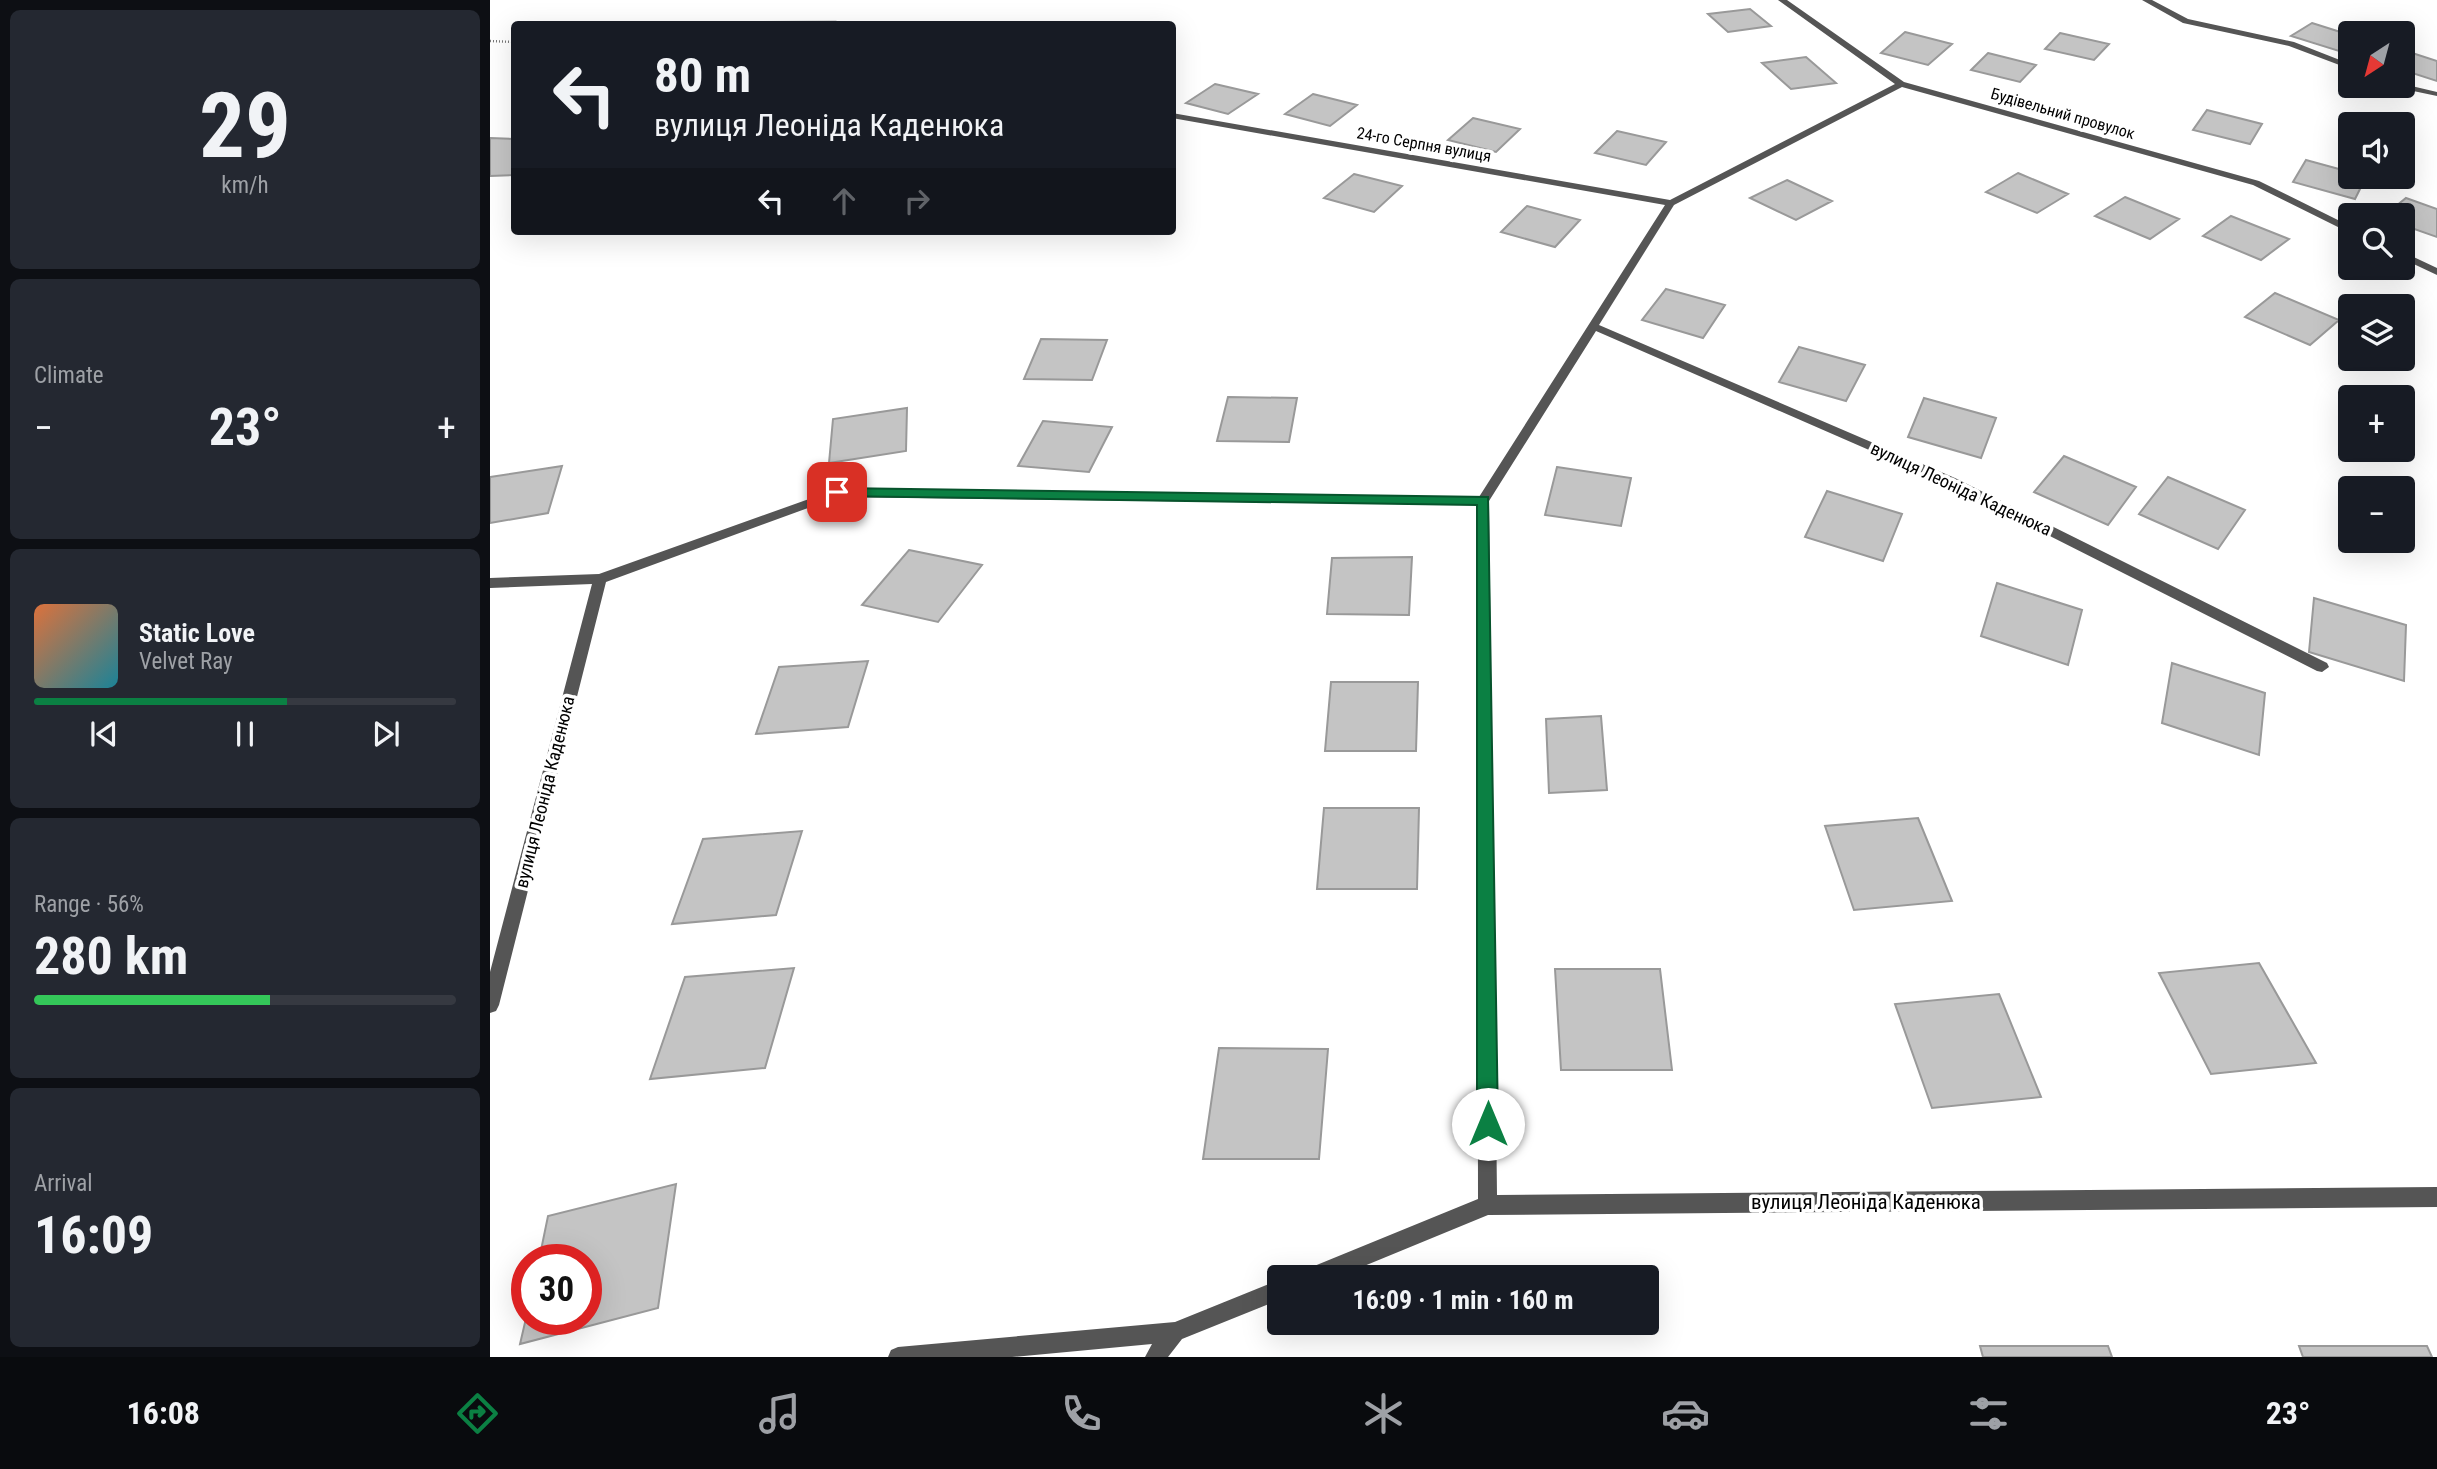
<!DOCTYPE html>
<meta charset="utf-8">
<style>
body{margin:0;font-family:"Roboto Condensed",sans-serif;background:#242831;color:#f1f3f6;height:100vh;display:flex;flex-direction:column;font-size:26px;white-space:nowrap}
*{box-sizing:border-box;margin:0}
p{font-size:23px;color:#9ea1a6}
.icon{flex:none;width:38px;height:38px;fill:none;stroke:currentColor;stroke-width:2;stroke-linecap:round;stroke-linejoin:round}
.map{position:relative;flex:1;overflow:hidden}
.drawer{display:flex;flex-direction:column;gap:10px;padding:10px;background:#0d0f14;width:490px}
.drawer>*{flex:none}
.top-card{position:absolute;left:21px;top:21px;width:665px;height:214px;border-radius:7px;box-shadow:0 7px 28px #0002;background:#171b24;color:#f1f3f6;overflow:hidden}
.needle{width:46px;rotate:216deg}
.tools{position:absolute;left:1848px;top:21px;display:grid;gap:14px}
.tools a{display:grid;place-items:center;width:77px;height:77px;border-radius:7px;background:#171b24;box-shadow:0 7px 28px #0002;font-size:35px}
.speed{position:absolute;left:21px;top:1244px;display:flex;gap:14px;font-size:35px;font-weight:700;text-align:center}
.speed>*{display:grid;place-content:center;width:91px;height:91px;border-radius:50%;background:#171b24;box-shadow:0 7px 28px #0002;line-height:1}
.speed .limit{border:10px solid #d22;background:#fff;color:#111}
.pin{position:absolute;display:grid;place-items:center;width:60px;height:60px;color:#fff;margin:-30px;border-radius:14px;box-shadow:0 4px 10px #0006}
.me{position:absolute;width:77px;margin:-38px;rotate:0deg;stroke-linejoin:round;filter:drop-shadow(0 0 5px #0008)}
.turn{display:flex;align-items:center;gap:24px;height:147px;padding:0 28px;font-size:32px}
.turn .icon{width:91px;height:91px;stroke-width:2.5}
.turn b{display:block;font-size:49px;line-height:60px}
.lanes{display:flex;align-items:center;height:66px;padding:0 28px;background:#0003;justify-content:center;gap:35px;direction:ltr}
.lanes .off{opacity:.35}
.big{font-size:52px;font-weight:700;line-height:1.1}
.drawer .widget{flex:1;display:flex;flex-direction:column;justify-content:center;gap:10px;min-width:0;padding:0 24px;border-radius:10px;background:#242831}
.drawer .dial{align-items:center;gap:0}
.dial b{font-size:91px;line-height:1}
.song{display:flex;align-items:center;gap:21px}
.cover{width:84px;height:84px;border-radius:10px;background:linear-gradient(135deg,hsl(20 70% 55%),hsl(190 70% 35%))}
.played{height:7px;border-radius:4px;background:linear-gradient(90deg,#0b8043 60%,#363941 60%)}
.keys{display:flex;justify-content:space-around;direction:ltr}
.heat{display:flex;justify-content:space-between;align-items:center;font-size:38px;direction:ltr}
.charge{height:10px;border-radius:5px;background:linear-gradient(90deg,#34c759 56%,#363941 0)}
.trip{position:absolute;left:777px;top:1265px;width:392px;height:70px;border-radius:7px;background:#171b24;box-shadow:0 7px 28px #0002;font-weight:700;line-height:70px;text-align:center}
.tabs{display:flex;height:112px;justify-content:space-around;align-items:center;background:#090b0e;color:#9ea1a6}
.tabs .icon{width:49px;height:49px}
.tabs .active{color:#0b8043}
.tabs b{font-size:32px;color:#f1f3f6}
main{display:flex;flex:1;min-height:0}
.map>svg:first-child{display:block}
.green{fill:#dcdcdc}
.building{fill:#c4c4c4;stroke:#999;stroke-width:2}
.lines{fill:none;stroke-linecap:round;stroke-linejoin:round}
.path{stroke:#777;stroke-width:2.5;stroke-dasharray:1 2;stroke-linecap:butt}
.minor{fill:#555;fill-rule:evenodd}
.route{fill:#0b8043;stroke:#07532c;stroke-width:2}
.labels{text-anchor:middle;stroke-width:7;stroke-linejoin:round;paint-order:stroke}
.far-street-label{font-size:16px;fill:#000;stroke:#fff}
.street-label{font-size:18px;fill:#000;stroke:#fff}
.near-street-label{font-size:21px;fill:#000;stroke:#fff}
</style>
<main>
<section class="drawer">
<div class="widget dial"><b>29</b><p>km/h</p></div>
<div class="widget"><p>Climate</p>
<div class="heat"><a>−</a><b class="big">23°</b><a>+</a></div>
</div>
<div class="widget">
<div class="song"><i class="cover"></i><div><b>Static Love</b><p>Velvet Ray</p></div></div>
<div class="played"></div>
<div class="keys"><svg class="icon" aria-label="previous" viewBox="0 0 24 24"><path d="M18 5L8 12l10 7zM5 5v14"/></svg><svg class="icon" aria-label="pause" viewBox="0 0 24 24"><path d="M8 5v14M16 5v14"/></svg><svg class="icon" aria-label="next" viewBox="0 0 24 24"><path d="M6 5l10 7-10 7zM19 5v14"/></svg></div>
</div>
<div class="widget"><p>Range · 56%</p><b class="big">280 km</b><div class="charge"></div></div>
<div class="widget"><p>Arrival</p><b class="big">16:09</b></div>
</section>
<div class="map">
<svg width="1947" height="1357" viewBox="0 0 1947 1357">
<rect width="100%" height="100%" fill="#fff"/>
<!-- green -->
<path class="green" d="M347 20 343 24H207L210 22Z"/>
<!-- building -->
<path class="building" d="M1260 9 1281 26 1238 32 1218 14Z
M1822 23 1860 35V44L1849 51 1801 36Z
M1415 32 1462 44 1438 65 1391 53Z
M1570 33 1619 44 1604 60 1555 49Z
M1916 51 1947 61V81L1913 70V53Z
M1498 53 1546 65 1530 82 1481 70Z
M1316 57 1346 83 1301 89 1272 63Z
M725 84 768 94 738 114 696 103Z
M823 94 867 105 840 126 795 114Z
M1717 110 1772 124 1760 144 1703 130Z
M983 118 1030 129 1006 152 958 140Z
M1127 131 1176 142 1156 165 1105 153Z
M0 138 24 139V175L0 176Z
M1816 160 1860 172V177H1876L1865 199 1803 182Z
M1528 173 1578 194 1547 213 1496 192Z
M864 174 912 186 884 212 834 198Z
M1297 180 1342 201 1306 220 1260 198Z
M1635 197 1689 219 1660 239 1605 216Z
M1916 198 1947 209V237L1913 225V215H1895Z
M1037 206 1090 220 1065 247 1011 232Z
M1741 216 1799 239 1771 260 1713 236Z
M1176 289 1235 305 1213 338 1152 320Z
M1785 293 1849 320 1820 345 1755 317Z
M551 339 617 340 602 380 534 379Z
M1309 347 1375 365 1356 401 1289 382Z
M738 397 807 398 799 442 727 441Z
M1434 398 1506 418 1491 458 1418 437Z
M417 408 416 451 339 463 343 419Z
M553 421 622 427 599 472 528 466Z
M1574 456 1646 487 1618 525 1544 492Z
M72 466 58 513 0 523V477Z
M1067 467 1141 478 1131 526 1055 515Z
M1678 477 1755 510 1728 549 1649 514Z
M1337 491 1412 514 1393 561 1315 537Z
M419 550 492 565 448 622 372 605Z
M922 557 919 615 837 614 842 558Z
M1507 583 1592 610 1578 665 1491 636Z
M1824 598 1916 625 1914 681 1819 652Z
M378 661 358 727 266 734 289 667Z
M1682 663 1775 693 1769 755 1672 723Z
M841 682H928L926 751H835Z
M1111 716 1117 790 1059 793 1056 719Z
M834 808H929L927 889H827Z
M1428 818 1462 901 1364 910 1335 826Z
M312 831 286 915 182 924 213 839Z
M1769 963 1826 1063 1721 1074 1669 973Z
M304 968 275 1068 160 1079 195 977Z
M1065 969H1170L1182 1070H1071Z
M1509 994 1551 1097 1442 1108 1405 1004Z
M729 1048 838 1049 829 1159H713Z
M186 1184 168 1308 30 1344 37 1314V1320H96V1260H49L58 1216Z
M1490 1346H1618L1622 1357H1493Z
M1809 1346H1937L1942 1357H1813Z"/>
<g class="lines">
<!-- path -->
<path class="path" d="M0 41 24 42"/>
<!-- minor -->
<path class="minor" d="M1288 0H1297L1414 82 1769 181 1860 226V233L1763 185 1412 87 1184 205 1109 325 1465 478 1837 663 1839 667 1832 672 1827 671 1457 484 1106 331 999 501 1007 1195 1947 1187V1207L998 1215 845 1278H809L812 1271 988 1199 987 505 348 497 116 582 9 1005 6 1011 0 1013V972L102 584 0 588V578L109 574 347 489 989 497 1175 205 682 118V113L1180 200 1405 84Z
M1652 0H1662L1698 19 1804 42 1860 64V69L1799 46 1693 23Z
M1913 84 1947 92V96L1909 88 1908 86H1913Z
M1913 252 1947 268V275L1913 259Z
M789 1280V1300L692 1339 678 1357H655L662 1344 522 1357H398L401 1350 408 1347 685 1322Z"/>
</g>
<!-- route -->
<path class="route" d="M347 488 998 497 1008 1124 1005 1131 998 1134 990 1131 987 1124V505L342 496 340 492Z"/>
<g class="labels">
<!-- far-street labels -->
<g class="far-street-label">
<text transform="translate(1573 113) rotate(16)" y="6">Будівельний провулок</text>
<text transform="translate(934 144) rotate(10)" y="6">24-го Серпня вулиця</text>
</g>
<!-- street labels -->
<g class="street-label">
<text transform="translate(1471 489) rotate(25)" y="6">вулиця Леоніда Каденюка</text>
<text transform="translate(55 792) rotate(-76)" y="6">вулиця Леоніда Каденюка</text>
</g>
<!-- near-street labels -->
<g class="near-street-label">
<text x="1376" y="1209">вулиця Леоніда Каденюка</text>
</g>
</g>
</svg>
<div class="tools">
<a><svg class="needle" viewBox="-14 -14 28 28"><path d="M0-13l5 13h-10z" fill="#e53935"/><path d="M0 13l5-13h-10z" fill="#9ea1a6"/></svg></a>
<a><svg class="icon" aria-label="sound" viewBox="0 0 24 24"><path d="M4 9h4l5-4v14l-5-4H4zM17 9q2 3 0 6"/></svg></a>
<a><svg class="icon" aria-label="search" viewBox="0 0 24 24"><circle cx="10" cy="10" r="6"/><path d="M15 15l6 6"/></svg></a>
<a><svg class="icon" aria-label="layers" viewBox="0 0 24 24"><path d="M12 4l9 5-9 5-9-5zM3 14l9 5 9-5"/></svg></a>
<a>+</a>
<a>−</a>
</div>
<div class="speed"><div class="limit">30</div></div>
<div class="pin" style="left:347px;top:492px;background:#d93025"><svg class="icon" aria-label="arrive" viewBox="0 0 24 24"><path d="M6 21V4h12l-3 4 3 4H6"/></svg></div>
<svg class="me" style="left:998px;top:1124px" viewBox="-20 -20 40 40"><circle r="19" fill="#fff"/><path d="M0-13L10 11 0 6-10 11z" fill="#0b8043"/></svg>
<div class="trip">16:09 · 1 min · 160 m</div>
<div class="top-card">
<div class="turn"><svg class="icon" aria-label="left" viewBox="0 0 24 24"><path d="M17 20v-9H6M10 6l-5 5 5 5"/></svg><div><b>80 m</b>вулиця Леоніда Каденюка</div></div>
<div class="lanes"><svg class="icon" aria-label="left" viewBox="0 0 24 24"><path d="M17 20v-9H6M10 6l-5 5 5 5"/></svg><svg class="icon off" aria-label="ahead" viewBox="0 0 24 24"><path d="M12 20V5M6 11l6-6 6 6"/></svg><svg class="icon off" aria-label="right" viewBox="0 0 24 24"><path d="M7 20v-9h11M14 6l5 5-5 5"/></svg></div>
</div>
</div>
</main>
<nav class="tabs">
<b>16:08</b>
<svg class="icon active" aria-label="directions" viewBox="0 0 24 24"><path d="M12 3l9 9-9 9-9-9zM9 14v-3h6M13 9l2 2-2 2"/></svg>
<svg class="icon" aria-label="music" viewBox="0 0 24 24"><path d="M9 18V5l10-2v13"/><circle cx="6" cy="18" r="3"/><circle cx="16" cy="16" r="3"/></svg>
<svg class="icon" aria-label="phone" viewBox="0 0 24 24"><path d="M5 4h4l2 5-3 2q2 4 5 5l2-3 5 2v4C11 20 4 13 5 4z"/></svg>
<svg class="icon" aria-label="climate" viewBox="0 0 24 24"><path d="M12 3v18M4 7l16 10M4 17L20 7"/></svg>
<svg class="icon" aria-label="car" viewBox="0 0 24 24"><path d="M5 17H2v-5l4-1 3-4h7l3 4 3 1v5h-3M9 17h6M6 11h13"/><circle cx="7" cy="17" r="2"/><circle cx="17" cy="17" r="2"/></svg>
<svg class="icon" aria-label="filters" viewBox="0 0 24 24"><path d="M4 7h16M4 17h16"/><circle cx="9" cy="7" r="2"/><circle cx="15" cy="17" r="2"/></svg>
<b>23°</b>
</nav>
